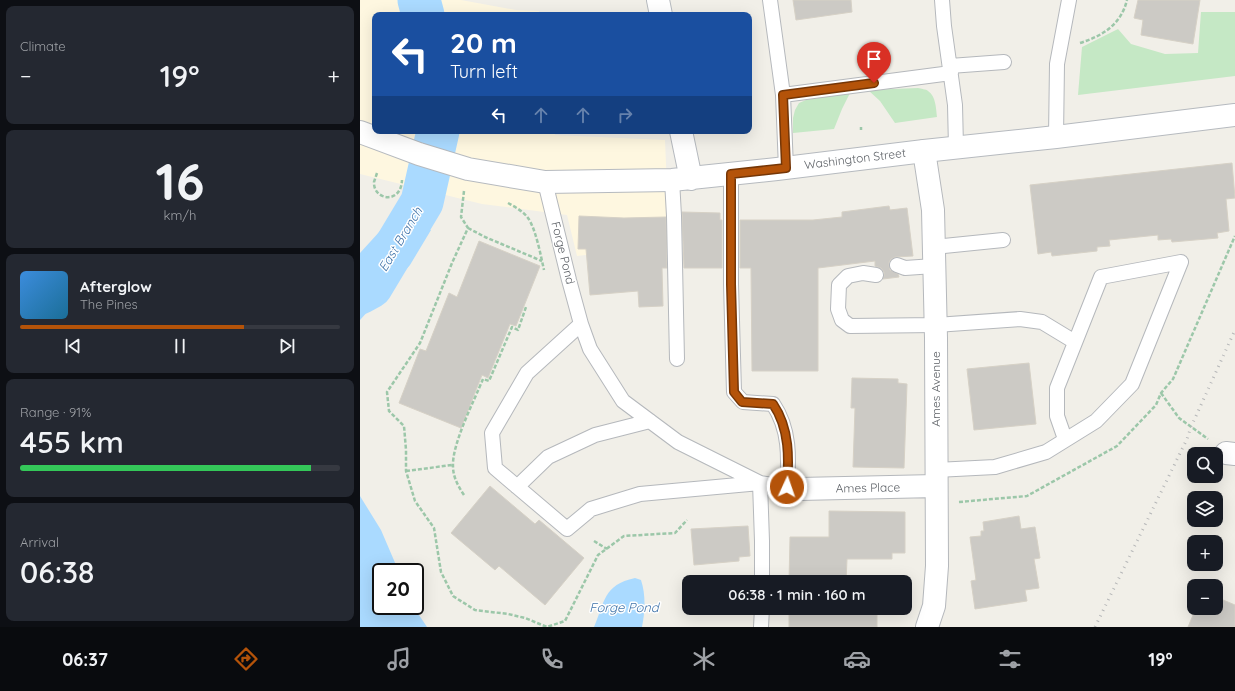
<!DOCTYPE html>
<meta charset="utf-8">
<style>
body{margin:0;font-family:Quicksand,sans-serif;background:#242831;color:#f1f3f6;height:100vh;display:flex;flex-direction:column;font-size:15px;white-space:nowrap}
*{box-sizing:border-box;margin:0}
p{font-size:13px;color:#9ea1a6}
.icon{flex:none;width:22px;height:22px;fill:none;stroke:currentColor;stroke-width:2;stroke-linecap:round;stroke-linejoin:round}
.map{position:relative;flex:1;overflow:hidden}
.drawer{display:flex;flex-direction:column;gap:6px;padding:6px;background:#0d0f14;width:360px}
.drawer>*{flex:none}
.banner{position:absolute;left:12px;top:12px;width:380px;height:122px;border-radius:8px;box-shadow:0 4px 16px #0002;background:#1a4fa0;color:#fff;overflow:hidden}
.fabs{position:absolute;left:827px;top:447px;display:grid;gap:8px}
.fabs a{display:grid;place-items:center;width:36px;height:36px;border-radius:8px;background:#171b24;box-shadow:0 4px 16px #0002;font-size:20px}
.speed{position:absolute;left:12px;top:563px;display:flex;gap:8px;font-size:20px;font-weight:700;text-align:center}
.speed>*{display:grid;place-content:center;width:52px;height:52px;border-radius:50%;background:#171b24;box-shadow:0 4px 16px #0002;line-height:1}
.speed .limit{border:2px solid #111;border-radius:6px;background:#fff;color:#111}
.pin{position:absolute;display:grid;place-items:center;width:34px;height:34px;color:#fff;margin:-41px -17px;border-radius:50% 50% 50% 0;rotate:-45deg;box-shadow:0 0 4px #0007}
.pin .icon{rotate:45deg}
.me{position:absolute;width:44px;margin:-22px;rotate:3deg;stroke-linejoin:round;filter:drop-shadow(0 0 3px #0008)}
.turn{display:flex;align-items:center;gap:14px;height:84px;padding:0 12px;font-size:18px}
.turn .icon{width:52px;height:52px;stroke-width:2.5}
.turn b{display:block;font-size:28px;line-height:34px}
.lanes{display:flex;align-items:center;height:38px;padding:0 12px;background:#0003;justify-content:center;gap:20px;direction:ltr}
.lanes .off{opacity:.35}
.big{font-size:30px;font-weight:600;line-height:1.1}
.drawer .widget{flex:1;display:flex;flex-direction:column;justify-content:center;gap:6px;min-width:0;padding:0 14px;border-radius:8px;background:#242831}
.drawer .dial{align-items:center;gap:0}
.dial b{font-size:52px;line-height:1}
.song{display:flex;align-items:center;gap:12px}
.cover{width:48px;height:48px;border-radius:6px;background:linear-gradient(135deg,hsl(210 70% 55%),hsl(200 70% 35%))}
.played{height:4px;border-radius:2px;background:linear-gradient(90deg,#b45309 70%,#363941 70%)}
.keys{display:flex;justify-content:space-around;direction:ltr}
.heat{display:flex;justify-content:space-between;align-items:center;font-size:22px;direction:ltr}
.charge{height:6px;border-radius:3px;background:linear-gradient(90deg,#34c759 91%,#363941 0)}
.trip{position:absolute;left:322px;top:575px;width:230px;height:40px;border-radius:8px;background:#171b24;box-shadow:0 4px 16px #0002;font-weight:600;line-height:40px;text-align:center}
.tab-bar{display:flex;height:64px;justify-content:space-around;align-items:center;background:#090b0e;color:#9ea1a6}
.tab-bar .icon{width:28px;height:28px}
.tab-bar .on{color:#b45309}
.tab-bar b{font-size:18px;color:#f1f3f6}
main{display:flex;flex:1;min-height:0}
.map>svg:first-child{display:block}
.commercial{fill:#fef7e0}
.green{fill:#c5e8c5}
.water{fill:#aadaff}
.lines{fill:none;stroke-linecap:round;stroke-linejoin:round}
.river{stroke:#aadaff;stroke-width:43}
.building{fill:#cccac5;stroke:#d6d1c6}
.lane-casing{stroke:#b5b8bc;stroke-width:16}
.street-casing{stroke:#b5b8bc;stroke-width:24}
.secondary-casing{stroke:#b6babf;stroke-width:24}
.path{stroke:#9cc7a9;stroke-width:2.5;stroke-dasharray:4 2;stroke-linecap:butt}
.lane{stroke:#fff;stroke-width:14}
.street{stroke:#fff;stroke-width:22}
.secondary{stroke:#fff;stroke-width:22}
.rail{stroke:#b6b7b8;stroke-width:3;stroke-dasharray:1 5;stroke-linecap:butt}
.route-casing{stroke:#753606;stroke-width:10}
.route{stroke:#b45309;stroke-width:7}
.labels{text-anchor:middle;stroke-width:3;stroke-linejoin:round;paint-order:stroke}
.street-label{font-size:12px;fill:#5f6368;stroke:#fff}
.water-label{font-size:13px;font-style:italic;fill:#4174aa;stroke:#fff}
</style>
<main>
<section class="drawer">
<div class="widget"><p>Climate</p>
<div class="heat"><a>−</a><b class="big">19°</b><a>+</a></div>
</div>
<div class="widget dial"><b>16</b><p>km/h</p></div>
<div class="widget">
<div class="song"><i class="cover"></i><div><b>Afterglow</b><p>The Pines</p></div></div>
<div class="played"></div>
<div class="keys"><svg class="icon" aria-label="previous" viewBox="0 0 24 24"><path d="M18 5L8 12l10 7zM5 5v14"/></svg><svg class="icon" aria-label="pause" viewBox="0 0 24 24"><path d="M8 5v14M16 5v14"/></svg><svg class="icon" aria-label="next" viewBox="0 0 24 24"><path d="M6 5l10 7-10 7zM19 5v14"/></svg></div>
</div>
<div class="widget"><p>Range · 91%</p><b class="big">455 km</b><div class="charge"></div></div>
<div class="widget"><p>Arrival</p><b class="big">06:38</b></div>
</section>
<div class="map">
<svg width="875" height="627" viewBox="0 0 875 627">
<rect width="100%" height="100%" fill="#f1efe8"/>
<!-- commercial -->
<path class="commercial" d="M0 0H101L156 10 179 11 180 15H15V131H194L195 135 305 140 310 258H260V251L217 256 207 215 122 204 0 174Z"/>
<!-- green -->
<path class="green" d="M841 12H875V76L718 95 722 47 758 29 771 44 805 54 838 53Z
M558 88C561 89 566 89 568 91 576 96 576 109 577 117L535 123 520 101 508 90Z
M490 93 482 109 474 129 433 133V118L435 110 439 103 446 100Z"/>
<!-- water -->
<path class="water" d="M31 219 71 230 50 265 0 320V253Z
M0 496 21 530 39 572H21V606H53L67 627H0Z
M275 578 281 580C286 595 285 612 282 627H234C245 602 243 585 275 578Z"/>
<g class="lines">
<!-- river -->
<path class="river" d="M59 0 63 15
M0 293 11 287 62 202 78 131"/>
</g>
<!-- building -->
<path class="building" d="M433 0H491L492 12 436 20Z
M778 0H840L833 44 781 35 783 20 774 18Z
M872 163 875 198 866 199 869 231 857 233 858 238 812 242 811 239 798 240V235L749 240 750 246 737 247V251L692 256 691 252 678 254 670 185Z
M529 206 530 210 547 208 553 256 535 257 531 259 529 262V266L530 270 538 274 539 277 523 279 524 276V272L521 268 515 266V261L458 268V371H392L391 268H380V220H453L482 217V212Z
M322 212 360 213V220H362V268H324Z
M219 216 264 218 306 217 307 268H302L303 306 279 307 278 291 230 295 226 249H218Z
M119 241 180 266 156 326 150 324 128 378 122 375 101 428 39 403 60 349 66 351 89 293 97 297Z
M669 363 676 424 614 430 607 369Z
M492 378 538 379V383L547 384 544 468 493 467 495 408H491Z
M130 486 175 524 179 520 224 558 185 605 139 566 135 570 91 533Z
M469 511 545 512V553H532V559H487L486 582H429L430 537H469Z
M659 516 661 529 675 527 680 558 674 559 679 588 665 590 667 601 615 609 611 581 616 580 610 537 621 536V531H624L623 522Z
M388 526 390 556 379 557V561L334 565 331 529Z
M856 597 875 605V627H828L836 608H856Z
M429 608H517V627H429Z"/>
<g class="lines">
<!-- lane casing -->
<g class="lane-casing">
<path id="lane" d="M410 0 423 95 426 168
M582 0 584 26 595 105 596 147
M590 66 644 62
M423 95 591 73
M696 137 697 64 709 0
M371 174V284L374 392 383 402 413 404C430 429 429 458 427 487
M312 180 314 216 317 359
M185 182 209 280 221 324 230 349 263 401 318 442 400 483 439 489
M574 247 643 240
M537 265 545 268 574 266
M516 275 503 273 488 276 479 285 478 309 482 320 490 326 576 325 660 319 682 322 715 342
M221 324 167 373 132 433 135 468 207 529 231 509 280 494 400 483 402 541V582
M576 470 635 467 686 452 736 421 772 384 821 262 741 277 697 388V416L705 439
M157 487 188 457 235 435 290 421
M401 627 402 608"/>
</g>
<!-- street casing -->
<g class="street-casing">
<path id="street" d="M564 151 573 210 576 338 577 566 574 606 567 627
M866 453 875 454
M439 489 576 486"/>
</g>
<!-- secondary casing -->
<g class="secondary-casing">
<path id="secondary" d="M298 0 301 15
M321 131 331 179
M0 132 59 154 108 169 185 182 312 180 417 169 564 151 696 137 875 115"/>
</g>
<!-- path -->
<path class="path" d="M720 43C742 36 761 25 767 0
M501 127V130
M17 173C16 176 15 179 14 182 13 200 41 205 42 180
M104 191 101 217 108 228 92 263 60 343 27 392 29 411 44 426 46 450V471L55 501 74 528 81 572 93 596 115 610 148 614 165 618 187 627 205 621 238 555 264 536 315 533 327 520
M148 203C155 207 163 211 168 218 176 229 181 257 184 270
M108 228 125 237 182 261
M801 393 819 418 848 439
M46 471 92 465
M104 495C98 486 93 477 93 466 92 444 114 401 123 379L129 381 152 327 158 330 166 307
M599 502 667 496 757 446 796 405 801 393 813 379 875 236
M234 541 247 549"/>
<!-- lane -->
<use href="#lane" class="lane"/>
<!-- street -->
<use href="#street" class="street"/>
<!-- secondary -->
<use href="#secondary" class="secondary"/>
<!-- rail -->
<path class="rail" d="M735 627 827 439 831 427 875 330"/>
</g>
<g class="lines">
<!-- route casing -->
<g class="route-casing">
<path id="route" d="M427 487C429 459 430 429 413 404L382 402 374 392 371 284V174L426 168 423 95 514 83"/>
</g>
<!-- route -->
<use href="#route" class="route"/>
</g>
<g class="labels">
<!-- street labels -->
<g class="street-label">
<text transform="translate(495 159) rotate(-7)" y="4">Washington Street</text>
<text transform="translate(203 253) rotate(76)" y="4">Forge Pond</text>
<text transform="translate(576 389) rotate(-90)" y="4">Ames Avenue</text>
<text transform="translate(508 488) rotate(-1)" y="4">Ames Place</text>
</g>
<!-- water labels -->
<g class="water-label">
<text transform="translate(40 239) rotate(-59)" y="5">East Branch</text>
<text x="264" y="612">Forge Pond</text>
</g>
</g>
</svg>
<div class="fabs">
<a><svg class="icon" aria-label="search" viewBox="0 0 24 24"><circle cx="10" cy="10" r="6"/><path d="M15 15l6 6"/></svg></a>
<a><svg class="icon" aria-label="layers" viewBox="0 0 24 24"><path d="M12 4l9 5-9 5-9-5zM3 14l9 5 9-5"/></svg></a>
<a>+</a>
<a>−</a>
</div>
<div class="speed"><div class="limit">20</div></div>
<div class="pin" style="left:514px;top:83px;background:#d93025"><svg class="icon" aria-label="arrive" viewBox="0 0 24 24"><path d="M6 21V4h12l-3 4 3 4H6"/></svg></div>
<svg class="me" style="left:427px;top:487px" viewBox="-20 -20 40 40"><circle r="17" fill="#b45309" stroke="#fff" stroke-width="3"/><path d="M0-11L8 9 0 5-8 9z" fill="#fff"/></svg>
<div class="trip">06:38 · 1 min · 160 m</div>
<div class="banner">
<div class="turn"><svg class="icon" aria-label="left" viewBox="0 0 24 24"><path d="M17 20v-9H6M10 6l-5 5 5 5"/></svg><div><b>20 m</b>Turn left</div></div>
<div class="lanes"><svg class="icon" aria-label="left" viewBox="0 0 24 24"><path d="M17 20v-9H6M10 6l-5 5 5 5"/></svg><svg class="icon off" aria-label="ahead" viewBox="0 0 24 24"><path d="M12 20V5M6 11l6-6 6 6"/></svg><svg class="icon off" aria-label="ahead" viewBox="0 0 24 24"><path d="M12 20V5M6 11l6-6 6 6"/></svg><svg class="icon off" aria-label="right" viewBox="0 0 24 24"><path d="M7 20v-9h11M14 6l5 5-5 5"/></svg></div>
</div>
</div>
</main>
<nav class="tab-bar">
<b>06:37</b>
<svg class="icon on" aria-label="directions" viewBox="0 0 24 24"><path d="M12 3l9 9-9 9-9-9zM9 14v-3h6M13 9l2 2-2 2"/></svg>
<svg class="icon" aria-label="music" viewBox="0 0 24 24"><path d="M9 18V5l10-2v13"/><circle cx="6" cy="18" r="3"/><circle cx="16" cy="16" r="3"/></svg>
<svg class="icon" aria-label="phone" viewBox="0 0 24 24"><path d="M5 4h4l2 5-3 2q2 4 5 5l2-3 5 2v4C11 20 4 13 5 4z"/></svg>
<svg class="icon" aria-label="climate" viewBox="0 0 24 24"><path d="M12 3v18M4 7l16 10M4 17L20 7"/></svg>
<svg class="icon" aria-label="car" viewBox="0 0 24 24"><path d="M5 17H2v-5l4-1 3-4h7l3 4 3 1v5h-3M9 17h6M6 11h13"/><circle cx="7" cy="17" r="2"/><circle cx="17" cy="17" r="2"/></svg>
<svg class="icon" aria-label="filters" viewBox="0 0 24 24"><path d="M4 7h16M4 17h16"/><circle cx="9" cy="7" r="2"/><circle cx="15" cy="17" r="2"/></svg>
<b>19°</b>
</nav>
